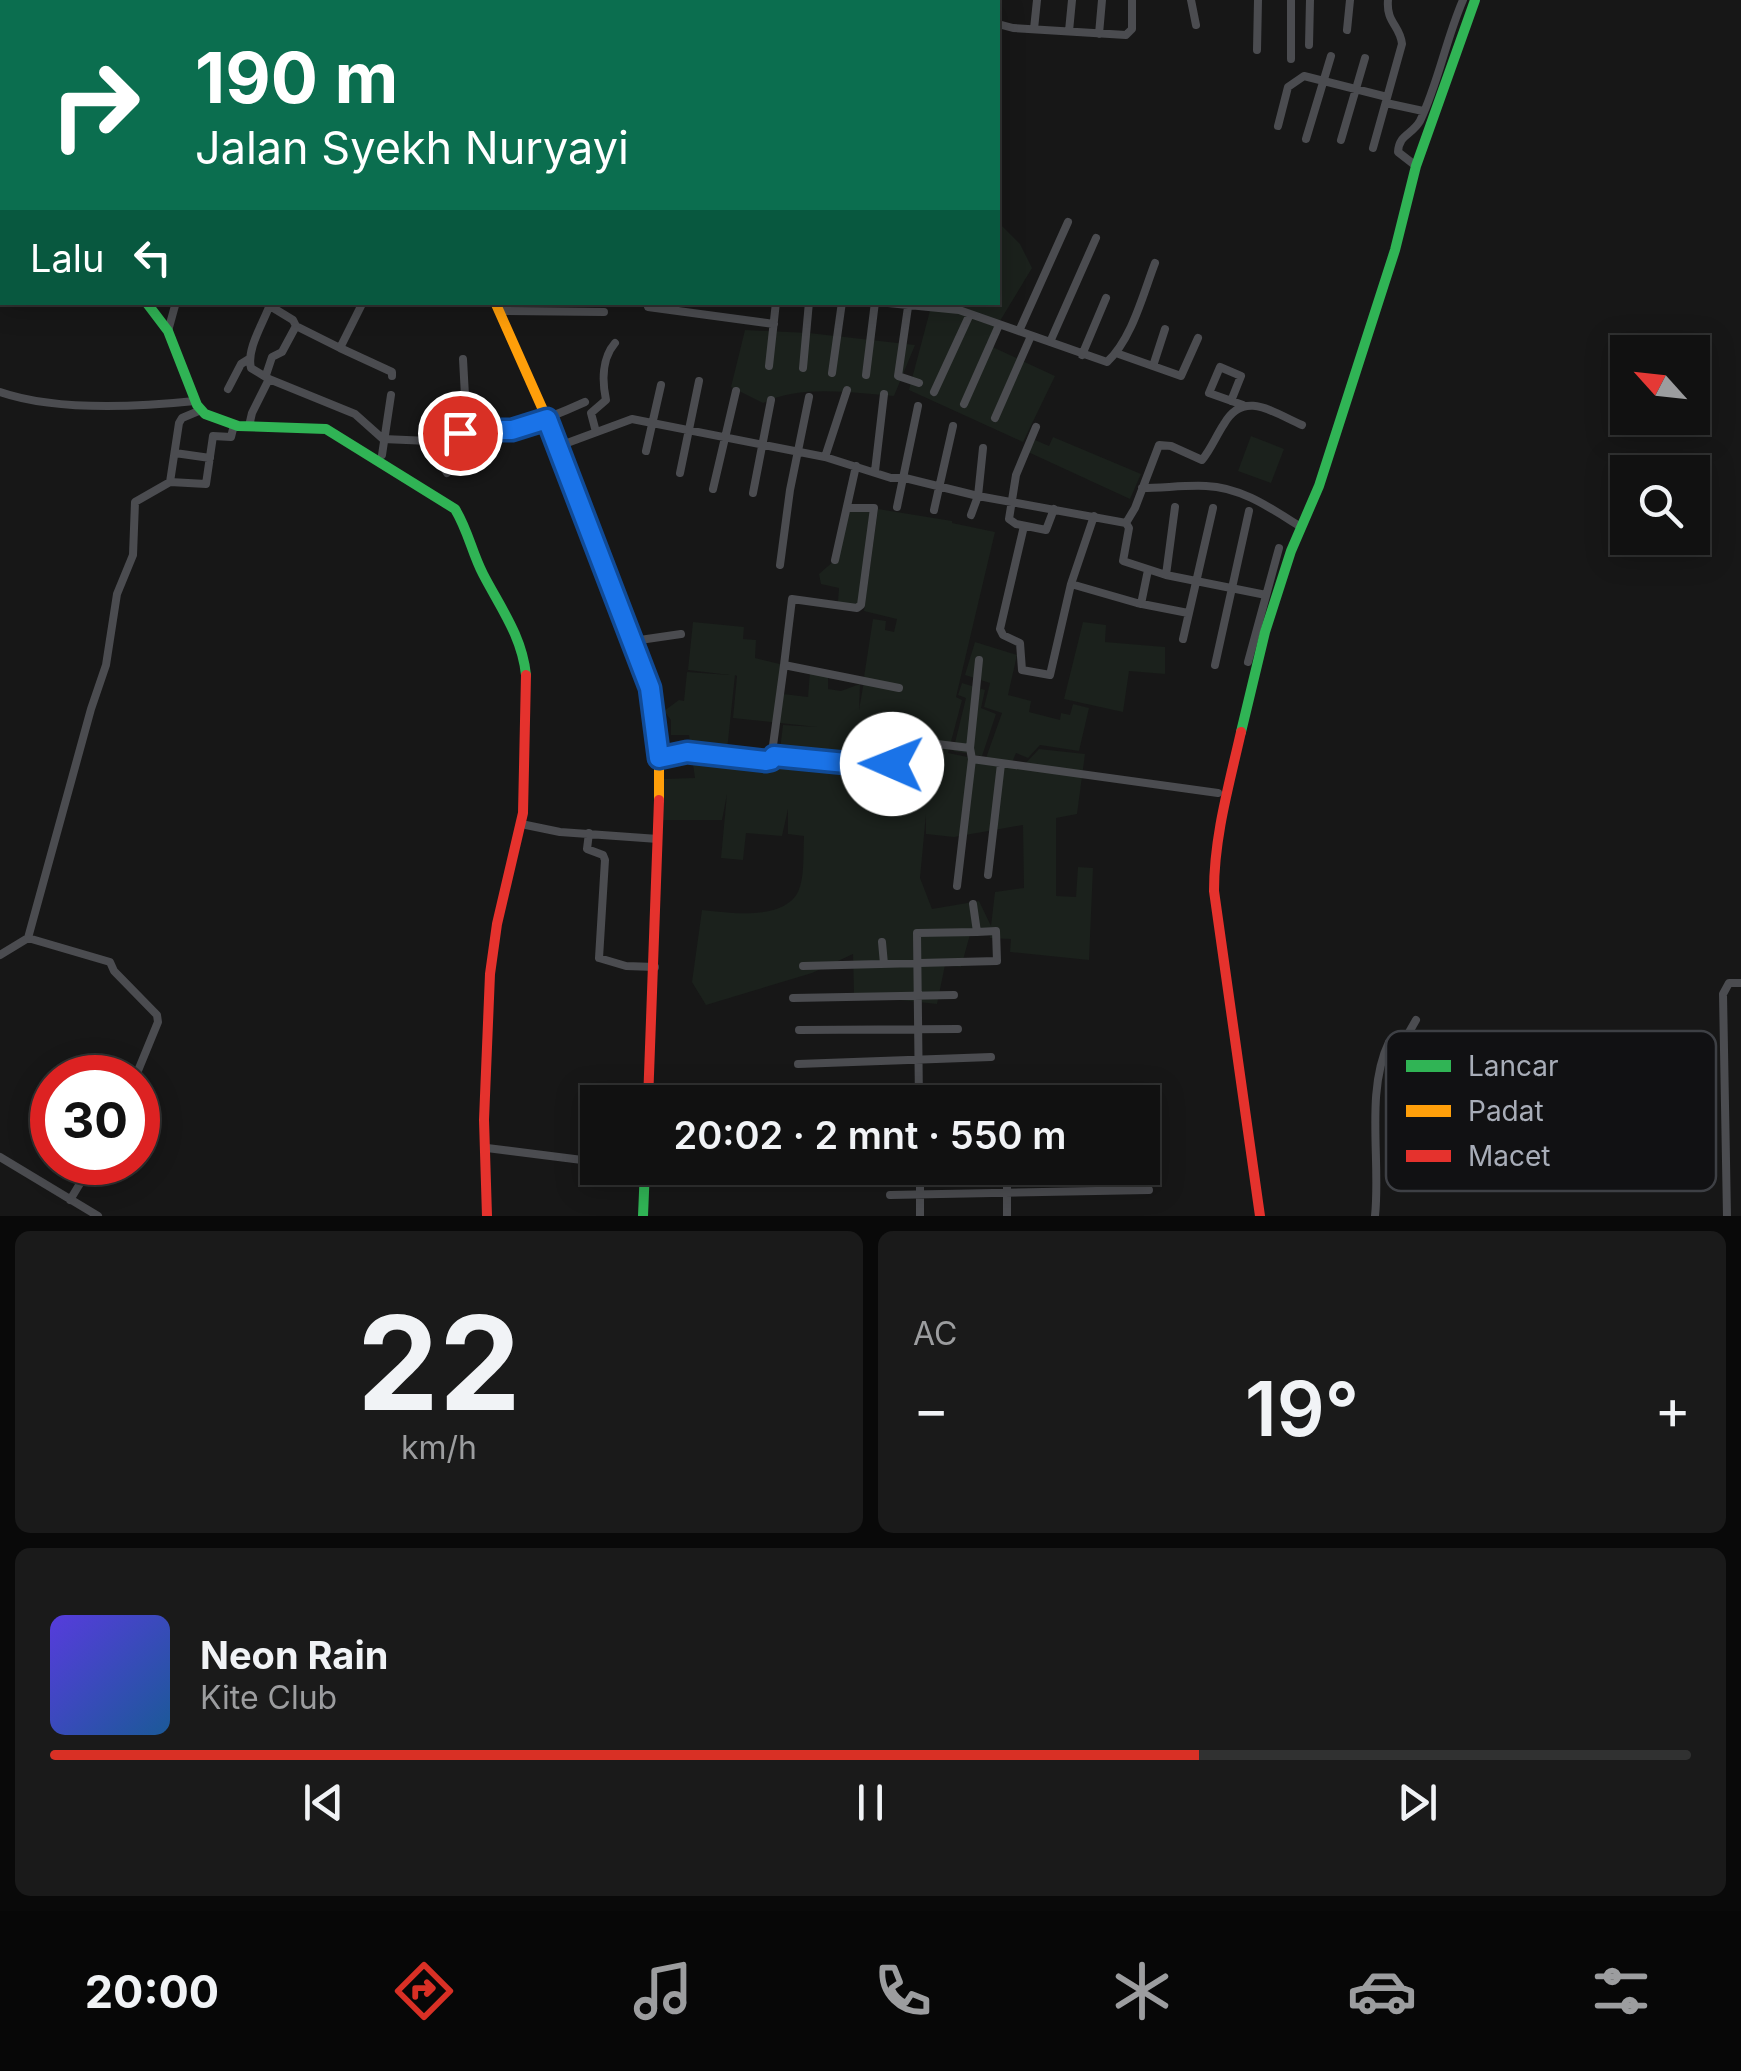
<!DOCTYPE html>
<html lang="id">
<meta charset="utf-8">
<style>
body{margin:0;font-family:Inter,sans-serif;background:#1a1a1a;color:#f1f3f6;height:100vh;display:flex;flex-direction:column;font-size:38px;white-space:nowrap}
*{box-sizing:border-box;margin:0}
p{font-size:32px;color:#9c9d9f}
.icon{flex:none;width:55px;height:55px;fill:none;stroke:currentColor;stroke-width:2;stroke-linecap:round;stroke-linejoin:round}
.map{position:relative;height:1216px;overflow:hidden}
.side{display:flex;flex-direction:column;gap:15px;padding:15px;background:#090909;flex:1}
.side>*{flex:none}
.hud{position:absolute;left:0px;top:0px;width:1000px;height:305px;box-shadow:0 5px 25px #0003,0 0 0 2px #303131;background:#0b6e4f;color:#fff;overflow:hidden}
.needle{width:65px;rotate:297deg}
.controls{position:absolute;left:1610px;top:335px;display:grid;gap:20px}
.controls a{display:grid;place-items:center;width:100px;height:100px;border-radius:0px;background:#111;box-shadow:0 5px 25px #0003,0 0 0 2px #303131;font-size:50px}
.speed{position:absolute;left:30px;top:1055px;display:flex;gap:20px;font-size:50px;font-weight:700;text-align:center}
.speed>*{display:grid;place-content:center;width:130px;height:130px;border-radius:50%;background:#111;box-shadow:0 5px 25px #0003,0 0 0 2px #303131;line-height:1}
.speed .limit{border:15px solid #d22;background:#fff;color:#111}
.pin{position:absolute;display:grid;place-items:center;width:85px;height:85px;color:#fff;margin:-42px;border:5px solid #fff;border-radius:50%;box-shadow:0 2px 10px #0007}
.me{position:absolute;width:110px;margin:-55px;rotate:271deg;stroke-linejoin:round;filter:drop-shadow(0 0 8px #0008)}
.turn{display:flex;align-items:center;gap:35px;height:210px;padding:0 30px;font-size:45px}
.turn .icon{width:130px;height:130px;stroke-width:2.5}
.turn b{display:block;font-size:70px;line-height:85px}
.then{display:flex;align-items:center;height:95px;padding:0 30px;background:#0003;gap:20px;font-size:38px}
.big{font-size:75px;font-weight:600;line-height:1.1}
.side .tile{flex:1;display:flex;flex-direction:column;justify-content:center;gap:15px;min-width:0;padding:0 35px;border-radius:15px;background:#1a1a1a}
.side .dial{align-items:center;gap:0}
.dial b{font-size:130px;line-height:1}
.song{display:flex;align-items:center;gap:30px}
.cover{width:120px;height:120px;border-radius:15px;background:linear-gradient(135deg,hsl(250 70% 55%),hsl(210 70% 35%))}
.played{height:10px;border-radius:5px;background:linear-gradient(90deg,#d93025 70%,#303131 70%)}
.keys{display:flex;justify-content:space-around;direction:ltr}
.heat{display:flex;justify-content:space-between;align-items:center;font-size:55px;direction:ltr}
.side .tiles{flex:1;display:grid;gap:15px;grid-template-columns:1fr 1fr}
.tile:last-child{grid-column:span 2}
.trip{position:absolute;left:580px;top:1085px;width:580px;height:100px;border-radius:0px;background:#111;box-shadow:0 5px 25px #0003,0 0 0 2px #303131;font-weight:600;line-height:100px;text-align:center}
.dock{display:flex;height:160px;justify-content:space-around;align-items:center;background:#070707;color:#9c9d9f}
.dock .icon{width:70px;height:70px}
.dock .current{color:#d93025}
.dock b{font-size:45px;color:#f1f3f6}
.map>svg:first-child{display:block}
.green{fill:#1b211c;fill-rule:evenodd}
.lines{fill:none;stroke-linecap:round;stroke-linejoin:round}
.street{stroke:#4b4c50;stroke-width:8}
.fast{stroke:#30b455;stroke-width:10}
.slow{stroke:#ff9f0a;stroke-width:10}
.jam{stroke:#e5322d;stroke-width:10}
.route-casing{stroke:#114b97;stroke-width:25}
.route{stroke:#1a73e8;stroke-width:18}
.key{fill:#111113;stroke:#3e4045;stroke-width:2.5}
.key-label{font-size:28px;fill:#a8adb8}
</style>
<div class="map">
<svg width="1741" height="1216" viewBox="0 0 1741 1216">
<rect width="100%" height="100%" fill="#171717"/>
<!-- green -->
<path class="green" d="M998 222 1020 244 1032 268 986 344 1055 376 1023 442 909 390 932 303 998 302Z
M745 330 809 333 915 345 894 396C852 393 802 384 763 403L731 387Z
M1251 436 1284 449 1271 483 1238 471Z
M1053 437 1141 474 1130 499 1028 452 1035 440 1049 446Z
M872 508 858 606 838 602 839 588 821 584 819 574 835 560 849 510Z
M878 509 952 521V523L995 532 956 697 962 700 948 753 1021 768 1039 749 1085 754 1077 814 1056 818V896L1076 897 1078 867 1093 868 1089 960 1010 952 1011 939 990 938 991 929 971 931 961 967 945 965 937 1004 854 995 853 954 812 973 706 1005 692 982 702 910C729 913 783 921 798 892 805 877 803 852 804 836L788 834V809L782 836 746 833 743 860 721 858 727 794 722 820H661L663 779 695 778 689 735H671V720L664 711 679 700 684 701 687 672 730 675 688 670 693 622 744 627 743 639 756 640 755 658 784 665 783 694 808 697 810 672 828 675V689L841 691 860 684 859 710 864 681 886 684 864 677 873 619 886 621 885 630 894 632 897 619 864 611ZM735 675 737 676 733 718 817 727 783 725 778 766 730 764 717 760H726ZM926 814V834L954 837 1023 825 1024 888 995 892 991 926 979 901 932 909 920 878Z
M1083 622 1106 625 1105 642 1165 647V674L1129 671 1123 712 1064 699Z
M975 642 1017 655 1008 695 1031 701 1029 712 1060 720 1061 713 1070 715 1073 704 1089 708 1079 751 1040 745 1028 758 1016 753 1011 765 986 758 1002 713 984 707 990 683 965 675Z
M962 683 985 690 981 708 996 714 982 756 953 751 966 698 958 695Z"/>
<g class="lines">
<!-- street -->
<path class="street" d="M7 0 8 2
M744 0 801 2
M931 0 938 2
M1191 0 1196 25
M101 2V0
M337 2 338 0
M737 2V0
M959 2 960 0
M998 24 1013 28 1126 35 1132 29V0
M1034 29 1037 0
M1347 30 1350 0
M1069 31 1072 0
M1099 34 1102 0
M1309 45 1310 0
M1257 50 1258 0
M1291 59V0
M1386 103 1423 111
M1278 126 1288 87 1304 76 1387 97
M1306 139 1331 56
M1341 140 1365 58
M1373 148 1402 44C1400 25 1386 23 1388 0
M1416 166 1398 152C1399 134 1412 135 1420 121 1438 84 1446 39 1463 0
M271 302C264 322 246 349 251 368L269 379 355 414 383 439 453 442
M647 302 648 307 774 324
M878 302 959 310 1107 362C1132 339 1143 294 1155 263
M908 307 898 376 919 383
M499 311 604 312
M296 326 340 348 363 302
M168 331 176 302
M1019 331 1068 222
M1050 342 1096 238
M340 348 392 372V376
M1116 353 1181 376 1198 338
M1082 355 1106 298
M769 366 776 302
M1153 366 1165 329
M803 368 809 302
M832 373 842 302
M266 375 272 357 282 352 296 326 293 320 270 306
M866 375 875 302
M228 389 241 364 249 359
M0 392C55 411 137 407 195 401
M934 392 970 314
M1231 401 1241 376 1220 367 1209 393 1243 405
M964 404 999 325
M995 418 1031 336
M249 426 252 413 269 379
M1036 427 1016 475 1009 519 1016 524 1046 530 1054 509
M596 432 591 413 606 400C602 381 602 358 615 343
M461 438 457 411 465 396 463 359
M559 446 632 419 825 457 891 478H905L978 496 1126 523 1129 528 1123 561 1166 575 1266 595
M646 451 661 385
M175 453 210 458
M382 455 391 395
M825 457 847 390
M875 471 884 394
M447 473 437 456C460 427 490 437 518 428 541 421 563 412 585 402
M680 473 699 381
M170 482 206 484 213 436 231 437 234 425
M1142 488C1163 488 1185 485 1206 486 1241 487 1272 509 1301 527
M713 489 736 391
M753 493 771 400
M897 507 918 406
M847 508H874L861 605 857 608 792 599 784 665 899 688
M934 510 953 426
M971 515 978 496 983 448
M1126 523 1135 508 1159 445 1171 446 1202 460C1211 449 1216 436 1224 424 1244 389 1274 413 1302 425
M1024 526 1000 629 1003 635 1020 643 1022 670 1050 675 1071 584 1094 516
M835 560 856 466
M780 565 790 490 809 397
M1166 575 1175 507
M1071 584 1137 603 1188 613
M1141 604 1148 570
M1183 639 1213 508
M633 641 681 634
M979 660 970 748 972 759 1218 793
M1248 662 1279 548
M1215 665 1249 511
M774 755 887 767 892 764 898 745 904 740 970 748
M659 758 687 753 771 760 784 665
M526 825 560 832 658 839
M589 833 587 849 603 855 605 860 599 958 626 966 655 967
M988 875 1001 764
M957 886 972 759
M28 938 110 962 114 971 157 1015 158 1022 135 1078
M882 942 884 964
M0 955 28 938 91 709 106 665 117 594 133 555 135 502 170 482 179 423 182 418 201 410
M803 966 997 961 996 931 977 932
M793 998 954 995
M799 1030 958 1029
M798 1064 991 1057
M791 1098 999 1093
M919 1102 917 933 977 932 973 904
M1097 1102V1098
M487 1148 598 1162
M0 1157 98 1216
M920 1168V1216
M1007 1168V1216
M644 1182 783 1173 796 1168
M890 1195 1149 1190
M70 1200 93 1162
M1375 1216C1381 1161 1365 1092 1389 1042L1408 1034 1416 1020
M1727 1216 1723 994 1729 983H1741"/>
<!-- fast -->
<path class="fast" d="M377 0 378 2
M146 302 168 331 197 405 205 414 238 426 326 429 455 509C468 530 472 553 483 574 500 607 522 636 526 675
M1241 732 1265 632 1291 551 1319 486 1395 250 1416 166 1475 0
M643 1216 645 1168"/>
<!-- slow -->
<path class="slow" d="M495 302 559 446 651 688 659 751V800"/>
<!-- jam -->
<path class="jam" d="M1241 732C1229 785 1214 837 1214 891L1260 1216
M648 1102 659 800
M487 1216 484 1120 490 974 497 924 523 813 526 675"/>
</g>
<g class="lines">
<!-- route casing -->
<g class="route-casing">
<path id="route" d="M460 433V438L495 430H512L547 419 650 688 659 758 687 752 766 761 771 760 774 756 887 767 892 764"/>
</g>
<!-- route -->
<use href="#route" class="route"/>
</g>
<!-- legend -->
<rect x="1386" y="1031" width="330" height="160" rx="15" class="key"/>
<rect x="1406" y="1060" width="45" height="12" fill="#30b455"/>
<rect x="1406" y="1105" width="45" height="12" fill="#ff9f0a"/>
<rect x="1406" y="1150" width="45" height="12" fill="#e5322d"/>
<g class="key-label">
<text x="1468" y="1076">Lancar</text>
<text x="1468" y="1121">Padat</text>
<text x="1468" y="1166">Macet</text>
</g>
</svg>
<div class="controls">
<a><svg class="needle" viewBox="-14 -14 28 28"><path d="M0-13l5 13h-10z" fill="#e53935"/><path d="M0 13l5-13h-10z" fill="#9c9d9f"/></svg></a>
<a><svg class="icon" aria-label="search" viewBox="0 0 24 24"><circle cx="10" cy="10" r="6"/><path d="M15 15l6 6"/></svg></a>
</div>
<div class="speed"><div class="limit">30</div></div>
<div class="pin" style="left:460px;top:433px;background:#d93025"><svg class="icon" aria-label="arrive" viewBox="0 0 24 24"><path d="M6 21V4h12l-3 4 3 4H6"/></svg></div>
<svg class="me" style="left:892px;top:764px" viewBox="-20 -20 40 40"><circle r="19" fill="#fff"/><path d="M0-13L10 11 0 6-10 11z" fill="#1a73e8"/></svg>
<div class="trip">20:02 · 2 mnt · 550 m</div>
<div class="hud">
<div class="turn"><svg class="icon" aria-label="right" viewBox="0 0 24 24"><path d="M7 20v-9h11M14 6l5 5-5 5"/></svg><div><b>190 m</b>Jalan Syekh Nuryayi</div></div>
<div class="then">Lalu<svg class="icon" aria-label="left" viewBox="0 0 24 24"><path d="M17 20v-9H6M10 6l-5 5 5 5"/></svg></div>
</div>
</div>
<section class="side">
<div class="tiles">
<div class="tile dial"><b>22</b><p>km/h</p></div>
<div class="tile"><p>AC</p>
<div class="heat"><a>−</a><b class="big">19°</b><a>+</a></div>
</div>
<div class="tile">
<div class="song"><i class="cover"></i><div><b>Neon Rain</b><p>Kite Club</p></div></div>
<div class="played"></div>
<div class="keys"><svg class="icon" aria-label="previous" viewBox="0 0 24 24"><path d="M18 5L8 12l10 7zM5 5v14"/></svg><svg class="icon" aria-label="pause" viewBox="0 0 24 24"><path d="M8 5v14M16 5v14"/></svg><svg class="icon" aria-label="next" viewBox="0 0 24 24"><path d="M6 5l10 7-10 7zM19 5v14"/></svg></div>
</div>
</div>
</section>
<nav class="dock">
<b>20:00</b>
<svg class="icon current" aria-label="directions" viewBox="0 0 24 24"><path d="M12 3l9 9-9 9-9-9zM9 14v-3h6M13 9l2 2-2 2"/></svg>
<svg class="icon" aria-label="music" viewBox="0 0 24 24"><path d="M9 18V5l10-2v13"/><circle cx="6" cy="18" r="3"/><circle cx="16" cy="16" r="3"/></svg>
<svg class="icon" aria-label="phone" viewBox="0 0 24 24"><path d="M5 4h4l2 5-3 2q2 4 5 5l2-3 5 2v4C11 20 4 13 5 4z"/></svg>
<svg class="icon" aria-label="climate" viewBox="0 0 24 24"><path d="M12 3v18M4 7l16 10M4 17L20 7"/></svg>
<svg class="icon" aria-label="car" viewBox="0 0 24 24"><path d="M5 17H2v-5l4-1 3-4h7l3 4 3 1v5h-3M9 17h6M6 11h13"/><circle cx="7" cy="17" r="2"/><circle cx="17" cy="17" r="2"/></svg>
<svg class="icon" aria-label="filters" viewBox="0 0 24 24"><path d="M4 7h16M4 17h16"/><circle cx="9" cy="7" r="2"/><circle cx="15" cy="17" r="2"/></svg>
</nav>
